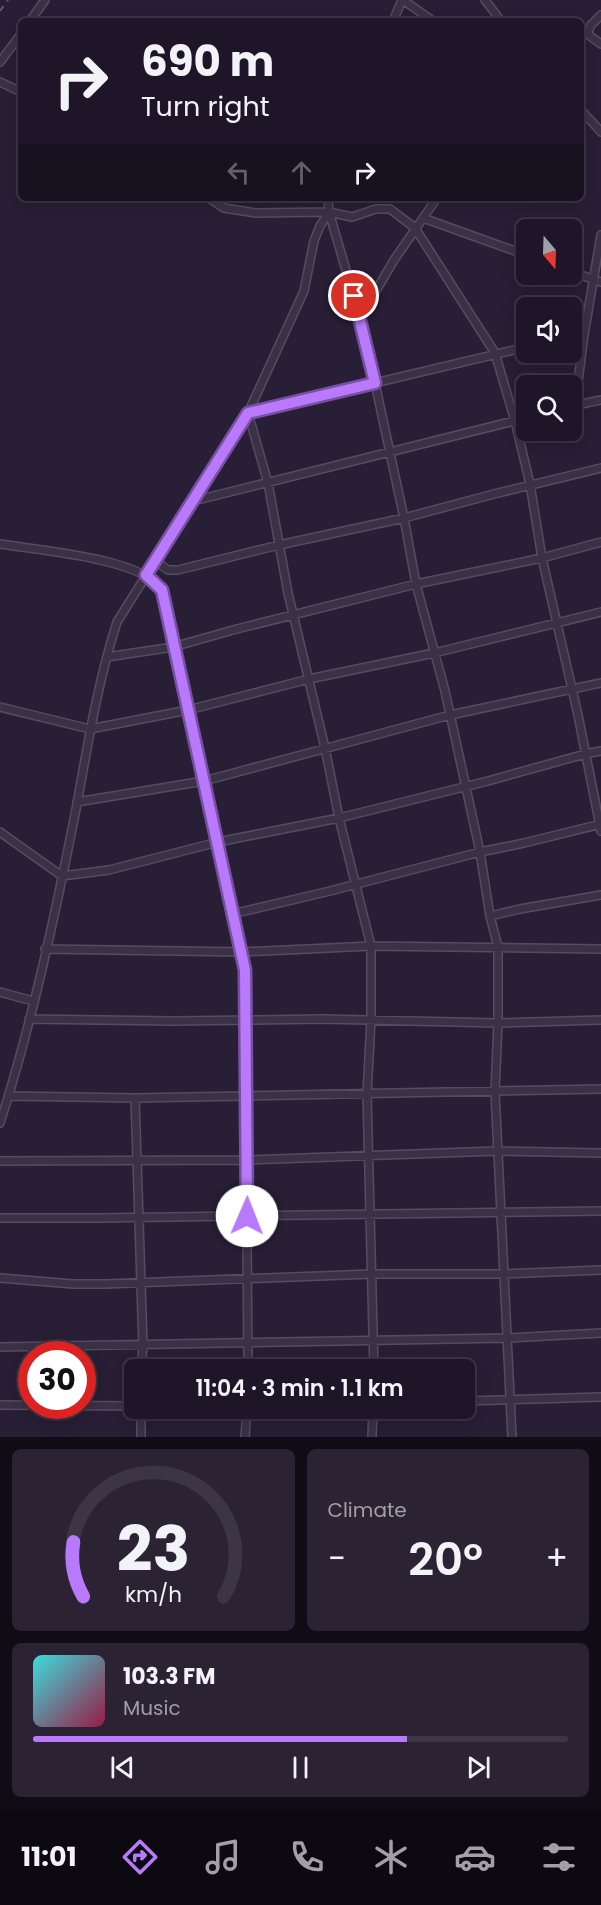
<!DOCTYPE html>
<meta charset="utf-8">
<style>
body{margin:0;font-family:Poppins,sans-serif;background:#2b2334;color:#f1f3f6;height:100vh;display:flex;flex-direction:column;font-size:22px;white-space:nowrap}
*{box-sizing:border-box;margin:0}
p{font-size:20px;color:#a19fa8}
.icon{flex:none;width:33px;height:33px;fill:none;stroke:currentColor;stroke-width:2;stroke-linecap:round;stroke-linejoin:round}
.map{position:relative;height:1437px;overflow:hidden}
.panel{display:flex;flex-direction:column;gap:12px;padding:12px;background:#100c16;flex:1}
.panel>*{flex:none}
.hud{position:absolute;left:18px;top:18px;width:566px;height:183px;border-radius:9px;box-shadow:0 3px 15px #0003,0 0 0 2px #3c3545;background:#1e1628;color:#f1f3f6;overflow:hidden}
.needle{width:39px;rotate:161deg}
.controls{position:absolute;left:516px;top:219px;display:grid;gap:12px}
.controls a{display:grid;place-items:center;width:66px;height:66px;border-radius:9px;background:#1e1628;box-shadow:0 3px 15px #0003,0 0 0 2px #3c3545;font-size:30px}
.speed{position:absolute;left:18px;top:1341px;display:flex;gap:12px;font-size:30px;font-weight:700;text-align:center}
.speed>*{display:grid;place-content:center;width:78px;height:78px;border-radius:50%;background:#1e1628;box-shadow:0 3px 15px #0003,0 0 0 2px #3c3545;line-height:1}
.speed .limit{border:9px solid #d22;background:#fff;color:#111}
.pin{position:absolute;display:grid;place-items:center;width:51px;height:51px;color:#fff;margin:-26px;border:3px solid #fff;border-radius:50%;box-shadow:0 2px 6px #0007}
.me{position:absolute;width:66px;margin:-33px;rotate:1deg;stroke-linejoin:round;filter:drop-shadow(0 0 4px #0008)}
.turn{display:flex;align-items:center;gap:21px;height:126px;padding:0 24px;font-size:27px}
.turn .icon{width:78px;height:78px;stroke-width:2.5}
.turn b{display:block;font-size:42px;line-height:51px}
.lanes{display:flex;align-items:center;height:57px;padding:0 24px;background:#0003;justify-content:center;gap:30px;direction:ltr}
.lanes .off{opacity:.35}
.big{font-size:45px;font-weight:600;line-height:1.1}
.panel .tile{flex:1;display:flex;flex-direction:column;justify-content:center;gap:9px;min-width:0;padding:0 21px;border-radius:9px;background:#2b2334}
.panel .dial{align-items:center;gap:0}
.dial svg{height:156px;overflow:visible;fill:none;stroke:#3c3545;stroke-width:7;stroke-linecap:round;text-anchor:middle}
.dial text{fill:#f1f3f6;stroke:none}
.song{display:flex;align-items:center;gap:18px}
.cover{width:72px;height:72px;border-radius:9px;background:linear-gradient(135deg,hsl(180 70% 55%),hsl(340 70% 35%))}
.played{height:6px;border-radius:3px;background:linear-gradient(90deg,#b879fa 70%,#3c3545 70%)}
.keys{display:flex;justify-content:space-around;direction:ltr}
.heat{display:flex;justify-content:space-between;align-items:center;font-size:33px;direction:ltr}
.panel .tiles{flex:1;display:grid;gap:12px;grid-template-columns:1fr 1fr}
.tile:last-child{grid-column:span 2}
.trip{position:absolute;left:124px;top:1359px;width:351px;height:60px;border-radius:9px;background:#1e1628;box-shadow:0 3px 15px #0003,0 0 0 2px #3c3545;font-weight:600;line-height:60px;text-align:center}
.tabs{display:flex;height:96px;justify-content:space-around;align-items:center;background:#0c0910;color:#a19fa8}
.tabs .icon{width:42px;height:42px}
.tabs .active{color:#b879fa}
.tabs b{font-size:27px;color:#f1f3f6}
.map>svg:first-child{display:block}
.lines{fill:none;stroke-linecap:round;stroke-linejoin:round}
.street-casing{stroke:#564c61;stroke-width:10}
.street{stroke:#3b3146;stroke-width:7}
.rail{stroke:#645872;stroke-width:2;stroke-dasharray:6 6;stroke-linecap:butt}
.route-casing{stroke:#784fa2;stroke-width:15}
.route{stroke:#b879fa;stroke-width:10}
</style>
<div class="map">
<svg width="601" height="1437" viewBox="0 0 601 1437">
<rect width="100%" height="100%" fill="#281e35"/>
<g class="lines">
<!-- street casing -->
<g class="street-casing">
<path id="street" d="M403 0 433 21
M485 0 501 21
M601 15 591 25 588 32 590 36 601 44
M30 21 45 0
M393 21 402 0
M0 62 21 34
M0 82 21 92
M580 109 601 132
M209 198 224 208 256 213 329 212 352 217 376 209H390L415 228 495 353 515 421 530 484 542 558 578 715 601 831
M329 212 360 318 375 383 404 518 416 584 445 691 480 852 490 916 498 947V1023L495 1092 512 1437
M423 218 526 255
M572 272 601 282
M360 318 394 260 437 198
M572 337 584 335
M575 405 584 335 601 235
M572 406 601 400
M193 501 526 418
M0 544C36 550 143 558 162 590L173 647 215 822 232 914 245 970 248 1370
M155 561 168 570H178L279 545 404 518 494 494 601 468
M107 657 173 647 233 630 416 584 542 558 601 542
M0 707 90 729 188 710 309 679 434 653 601 612
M77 802 204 781 450 715 601 683
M0 832 62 876 109 870 218 842 339 818 488 781 585 754 601 751
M232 914 330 891 480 852 524 843 601 824
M490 916 520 909 601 895
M45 949 242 952 371 946 601 949
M0 992 33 1001
M29 1019 172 1021 323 1019 498 1023 601 1020
M9 1096 135 1098 601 1089
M135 1098 143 1345 141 1370
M0 1123C33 1020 56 911 77 804 88 743 98 681 117 622L248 413 304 291 314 241 320 226 329 212 328 198
M0 1161 247 1160 497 1151 601 1153
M0 1218H99L601 1211
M0 1278 73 1284H105L372 1274H504L601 1270
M0 1347 508 1338 601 1333
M374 1370 367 1094 371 1020V946L339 818 325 748 288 593 268 483 248 413 526 347
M465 1401 601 1397
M0 1405 135 1406
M141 1408V1437
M245 1437 247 1408
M372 1437 373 1408"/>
</g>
<!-- street -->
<use href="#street" class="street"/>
<!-- rail -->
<path class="rail" d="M0 11 8 0"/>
</g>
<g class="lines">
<!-- route casing -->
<g class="route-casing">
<path id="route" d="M247 1216 245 970 162 590 146 575 248 413 375 383 354 296"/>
</g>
<!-- route -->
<use href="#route" class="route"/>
</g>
</svg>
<div class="controls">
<a><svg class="needle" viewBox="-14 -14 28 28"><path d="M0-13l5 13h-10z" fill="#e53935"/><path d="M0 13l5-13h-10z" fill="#a19fa8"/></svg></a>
<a><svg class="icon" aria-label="sound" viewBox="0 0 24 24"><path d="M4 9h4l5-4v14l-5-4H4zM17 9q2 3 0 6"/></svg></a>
<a><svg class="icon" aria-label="search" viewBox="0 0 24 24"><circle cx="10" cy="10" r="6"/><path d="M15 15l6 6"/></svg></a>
</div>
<div class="speed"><div class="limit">30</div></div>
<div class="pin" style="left:354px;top:296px;background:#d93025"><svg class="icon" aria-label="arrive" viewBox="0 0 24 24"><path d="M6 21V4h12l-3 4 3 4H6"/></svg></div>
<svg class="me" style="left:247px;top:1216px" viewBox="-20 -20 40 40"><circle r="19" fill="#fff"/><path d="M0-13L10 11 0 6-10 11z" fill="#b879fa"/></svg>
<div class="trip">11:04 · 3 min · 1.1 km</div>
<div class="hud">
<div class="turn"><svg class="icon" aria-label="right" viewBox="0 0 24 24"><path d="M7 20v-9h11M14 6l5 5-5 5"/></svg><div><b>690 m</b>Turn right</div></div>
<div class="lanes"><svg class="icon off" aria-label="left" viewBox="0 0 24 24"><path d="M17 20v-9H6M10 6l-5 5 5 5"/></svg><svg class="icon off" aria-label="ahead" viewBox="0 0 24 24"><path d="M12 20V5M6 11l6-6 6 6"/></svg><svg class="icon" aria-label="right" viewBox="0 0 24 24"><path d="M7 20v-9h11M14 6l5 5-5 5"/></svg></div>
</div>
</div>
<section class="panel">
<div class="tiles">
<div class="tile dial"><svg viewBox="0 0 100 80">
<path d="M14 69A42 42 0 1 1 86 69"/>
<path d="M14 69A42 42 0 0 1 9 41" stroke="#b879fa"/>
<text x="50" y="56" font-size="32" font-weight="700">23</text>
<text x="50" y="72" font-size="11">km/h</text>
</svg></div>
<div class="tile"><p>Climate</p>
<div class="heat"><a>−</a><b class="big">20°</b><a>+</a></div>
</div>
<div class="tile">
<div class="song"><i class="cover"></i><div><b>103.3 FM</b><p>Music</p></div></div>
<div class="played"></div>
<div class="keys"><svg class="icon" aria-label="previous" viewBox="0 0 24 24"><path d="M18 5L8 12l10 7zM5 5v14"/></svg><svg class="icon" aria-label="pause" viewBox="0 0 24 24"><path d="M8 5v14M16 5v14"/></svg><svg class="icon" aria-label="next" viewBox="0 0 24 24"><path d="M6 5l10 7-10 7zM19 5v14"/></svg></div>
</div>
</div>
</section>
<nav class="tabs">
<b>11:01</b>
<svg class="icon active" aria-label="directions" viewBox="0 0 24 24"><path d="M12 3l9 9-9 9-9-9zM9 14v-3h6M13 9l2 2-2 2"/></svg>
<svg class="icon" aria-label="music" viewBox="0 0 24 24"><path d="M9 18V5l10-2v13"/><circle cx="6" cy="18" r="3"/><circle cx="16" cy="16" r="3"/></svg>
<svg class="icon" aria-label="phone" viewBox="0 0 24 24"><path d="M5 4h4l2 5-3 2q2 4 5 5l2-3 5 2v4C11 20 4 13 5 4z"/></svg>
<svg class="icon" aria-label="climate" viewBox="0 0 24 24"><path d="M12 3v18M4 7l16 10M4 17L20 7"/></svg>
<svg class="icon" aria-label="car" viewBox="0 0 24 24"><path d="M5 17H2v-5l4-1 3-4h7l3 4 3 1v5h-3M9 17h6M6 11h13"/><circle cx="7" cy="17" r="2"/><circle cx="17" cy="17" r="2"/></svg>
<svg class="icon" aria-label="filters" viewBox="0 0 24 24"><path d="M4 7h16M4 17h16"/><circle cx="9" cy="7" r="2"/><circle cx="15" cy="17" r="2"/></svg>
</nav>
